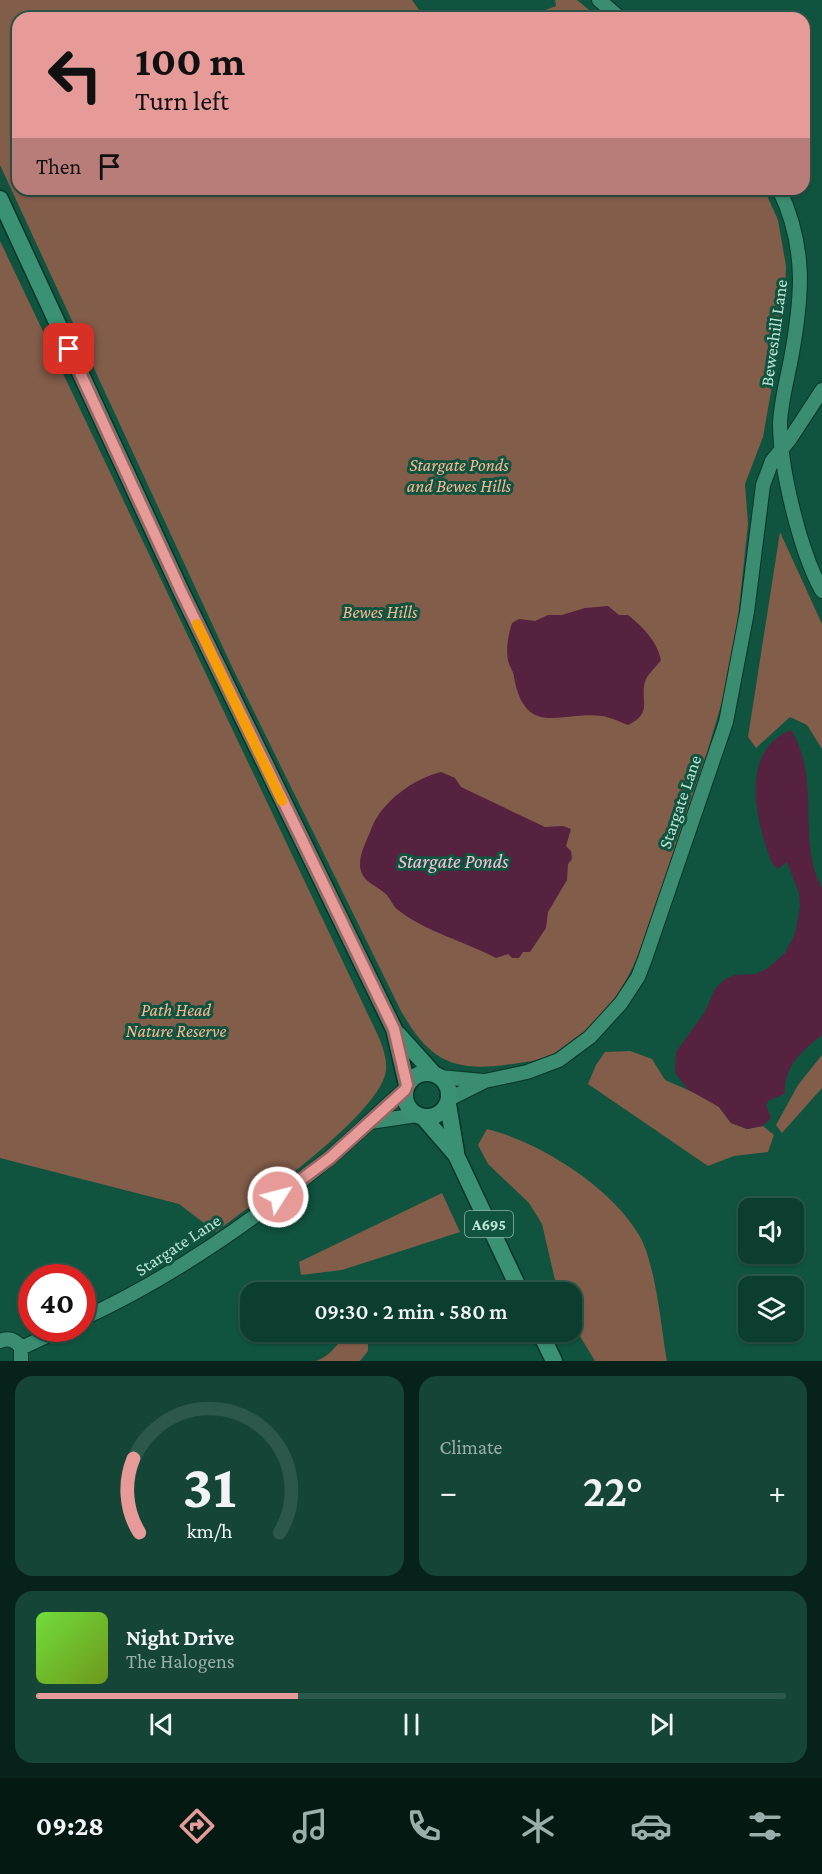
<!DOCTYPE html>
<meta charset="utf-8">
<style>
body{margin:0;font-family:"Crimson Pro",serif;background:#154537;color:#f1f3f6;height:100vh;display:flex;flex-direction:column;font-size:22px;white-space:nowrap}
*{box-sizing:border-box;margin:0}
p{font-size:20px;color:#9aaeaa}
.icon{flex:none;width:33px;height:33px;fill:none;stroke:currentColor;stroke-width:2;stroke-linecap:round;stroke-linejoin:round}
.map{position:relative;height:1361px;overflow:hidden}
.panel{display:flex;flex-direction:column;gap:15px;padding:15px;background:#07221a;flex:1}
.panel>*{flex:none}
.hud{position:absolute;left:12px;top:12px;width:798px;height:183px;border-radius:18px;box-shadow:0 2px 4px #0004,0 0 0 2px #2c574b;background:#e69b98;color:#111;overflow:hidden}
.fabs{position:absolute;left:738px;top:1198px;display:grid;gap:12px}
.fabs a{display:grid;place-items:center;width:66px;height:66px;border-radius:12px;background:#0c3e2f;box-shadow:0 2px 4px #0004,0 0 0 2px #2c574b;font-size:30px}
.speed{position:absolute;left:18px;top:1264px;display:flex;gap:12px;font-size:30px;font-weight:700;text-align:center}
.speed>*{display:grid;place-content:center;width:78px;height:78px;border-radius:50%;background:#0c3e2f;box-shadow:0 2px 4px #0004,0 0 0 2px #2c574b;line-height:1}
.speed .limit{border:9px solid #d22;background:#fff;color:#111}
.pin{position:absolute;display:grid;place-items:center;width:51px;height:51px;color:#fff;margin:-26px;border-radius:12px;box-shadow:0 3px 9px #0006}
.me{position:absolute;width:66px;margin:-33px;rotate:54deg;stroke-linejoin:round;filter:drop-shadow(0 0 4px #0008)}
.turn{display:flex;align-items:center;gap:21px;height:126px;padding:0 24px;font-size:27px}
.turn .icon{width:78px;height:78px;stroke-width:2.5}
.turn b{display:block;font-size:42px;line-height:51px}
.then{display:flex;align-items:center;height:57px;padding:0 24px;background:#0003;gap:12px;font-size:22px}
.big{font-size:45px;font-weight:600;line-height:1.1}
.panel .card{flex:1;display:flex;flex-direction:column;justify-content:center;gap:9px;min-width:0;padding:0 21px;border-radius:18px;background:#154537}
.panel .dial{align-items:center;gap:0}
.dial svg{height:156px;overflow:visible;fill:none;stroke:#2c574b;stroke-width:7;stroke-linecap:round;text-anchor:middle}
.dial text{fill:#f1f3f6;stroke:none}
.song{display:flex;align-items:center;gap:18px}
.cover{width:72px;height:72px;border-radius:9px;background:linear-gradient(135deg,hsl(100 70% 55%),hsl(80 70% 35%))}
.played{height:6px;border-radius:3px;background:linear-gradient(90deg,#e69b98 35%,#2c574b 35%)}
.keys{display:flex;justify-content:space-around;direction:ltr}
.heat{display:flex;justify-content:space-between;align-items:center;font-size:33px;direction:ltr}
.panel .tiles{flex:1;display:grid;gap:15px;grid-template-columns:1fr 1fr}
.card:last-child{grid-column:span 2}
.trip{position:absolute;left:240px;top:1282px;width:342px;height:60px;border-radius:18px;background:#0c3e2f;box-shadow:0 2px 4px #0004,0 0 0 2px #2c574b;font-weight:600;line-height:60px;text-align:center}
.tab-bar{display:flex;height:96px;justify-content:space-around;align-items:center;background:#051913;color:#9aaeaa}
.tab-bar .icon{width:42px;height:42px}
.tab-bar .current{color:#e69b98}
.tab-bar b{font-size:27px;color:#f1f3f6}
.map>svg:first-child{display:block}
.green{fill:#825d4a}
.water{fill:#56223f}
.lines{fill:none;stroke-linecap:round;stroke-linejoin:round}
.minor-casing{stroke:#073628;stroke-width:16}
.major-casing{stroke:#073628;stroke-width:19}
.minor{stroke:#3a8d71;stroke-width:14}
.major{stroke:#3b9174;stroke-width:16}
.route-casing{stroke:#966563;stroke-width:15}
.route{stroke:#e69b98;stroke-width:10}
.slow{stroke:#f59e0b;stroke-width:10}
.labels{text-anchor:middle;stroke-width:6;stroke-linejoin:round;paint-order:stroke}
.shield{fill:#10533f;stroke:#89b8a7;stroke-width:1.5}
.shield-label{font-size:16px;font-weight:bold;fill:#bde4d4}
.street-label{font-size:18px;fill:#bde4d4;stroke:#10533f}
.park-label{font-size:18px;font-style:italic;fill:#fcb794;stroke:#10533f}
.water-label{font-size:20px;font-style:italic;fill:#f7c1db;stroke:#10533f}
</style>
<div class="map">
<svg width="822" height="1361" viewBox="0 0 822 1361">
<rect width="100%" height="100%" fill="#10533f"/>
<!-- green -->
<path class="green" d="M0 0H412L425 18H18V189H764L778 220 786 266 784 318 763 437 745 484 748 524 737 627 724 695 699 780 637 958C619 999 589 1040 546 1057 533 1062 518 1063 505 1065 450 1072 428 1058 401 1011L233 669 0 165Z
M555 0H577L599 18H524L556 6Z
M0 241 364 1006C372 1025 388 1049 386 1070 382 1113 252 1204 216 1232L179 1204 0 1158Z
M780 532 822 624V749L807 725 790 717 756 748 748 737Z
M630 1051 652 1059 665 1080 704 1097 719 1107 731 1123 747 1129 763 1126 774 1135 768 1152 734 1156 708 1166 588 1084 596 1065 605 1052Z
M822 1055V1088L782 1133 776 1125 798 1085Z
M487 1129C540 1142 611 1187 639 1235 656 1264 661 1327 667 1361H595L572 1323V1293H558L542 1224 529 1203 488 1164 478 1145Z
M442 1193 460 1232 342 1270 301 1275 299 1262Z
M354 1332H359L368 1342V1351L360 1361H316C337 1353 335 1340 354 1332Z"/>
<!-- water -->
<path class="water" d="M608 606 619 615H628C643 627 657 641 661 660 657 666 649 673 646 679 638 699 655 712 628 725 620 722 610 717 602 716 562 711 525 739 514 677 514 673 511 669 509 664 505 651 508 636 512 623L519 619 535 621 548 615H562L585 608Z
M791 730C822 780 796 840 822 888V1035C802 1051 783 1067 785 1094L769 1100 766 1105 771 1118 763 1126 747 1129 731 1123 719 1107 687 1089 675 1072 676 1052 705 1012 715 989 724 980 735 975 756 974 768 968 785 953 795 934 800 907 799 893 787 862 778 869 772 863C756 822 738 751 791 730Z
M441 772 455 778 461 787 545 827 563 826 571 829 566 846 571 851 572 859 568 864 567 880 548 912 546 928 530 952H523L519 958H512L508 954 496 958C466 942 424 931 398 910 393 906 391 900 387 895 376 884 359 882 360 862 361 850 368 838 372 827 383 801 413 779 441 772Z"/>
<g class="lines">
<!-- minor casing -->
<g class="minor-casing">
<path id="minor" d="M599 0 620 18
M779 189C808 249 802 301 790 364 786 383 781 403 780 423 780 469 800 551 822 591
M440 1077 483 1081
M449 1099 485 1081 527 1072 559 1060 590 1037 621 1003 638 977 645 959 726 722 747 612 763 485 772 461 790 439 822 390
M370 1122 417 1115
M82 1319C171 1278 252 1222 327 1160 354 1138 378 1112 405 1090
M0 1341C9 1337 16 1340 21 1348V1361
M21 1348 62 1329"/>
</g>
<!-- major casing -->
<g class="major-casing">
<path id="major" d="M0 199 181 591 394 1029 407 1085
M398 1034 434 1074
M405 1095a22 22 0 1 1 44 0a22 22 0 1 1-44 0Z
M448 1104 456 1152
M424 1118 456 1155 521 1293
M540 1332 554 1361"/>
</g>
<!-- minor -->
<use href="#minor" class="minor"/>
<!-- major -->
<use href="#major" class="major"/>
</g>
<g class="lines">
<!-- route casing -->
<g class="route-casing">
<path id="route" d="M69 349 181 591 394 1029 407 1085 405 1090 330 1158 278 1197"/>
</g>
<!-- route -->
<use href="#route" class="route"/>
<!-- slow -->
<path class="slow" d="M197 624 282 801"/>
</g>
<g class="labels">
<!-- shield labels -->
<rect class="shield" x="465" y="1211" width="48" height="26" rx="4.5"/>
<g class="shield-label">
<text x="489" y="1230">A695</text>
</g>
<!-- street labels -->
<g class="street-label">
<text transform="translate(774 333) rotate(-82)" y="6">Beweshill Lane</text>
<text transform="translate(680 802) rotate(-71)" y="6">Stargate Lane</text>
<text transform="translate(178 1245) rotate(-33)" y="6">Stargate Lane</text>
</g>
<!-- park labels -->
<g class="park-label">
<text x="459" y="471">Stargate Ponds<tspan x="459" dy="21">and Bewes Hills</tspan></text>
<text x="380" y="618">Bewes Hills</text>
<text x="176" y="1016">Path Head<tspan x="176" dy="21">Nature Reserve</tspan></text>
</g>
<!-- water labels -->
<g class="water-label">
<text x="453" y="868">Stargate Ponds</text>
</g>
</g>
</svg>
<div class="fabs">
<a><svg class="icon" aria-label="sound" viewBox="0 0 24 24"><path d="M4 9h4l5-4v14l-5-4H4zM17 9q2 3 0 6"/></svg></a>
<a><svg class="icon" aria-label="layers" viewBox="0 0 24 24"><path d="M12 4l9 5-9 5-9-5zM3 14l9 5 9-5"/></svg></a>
</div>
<div class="speed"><div class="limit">40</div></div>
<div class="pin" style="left:69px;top:349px;background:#d93025"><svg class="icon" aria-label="arrive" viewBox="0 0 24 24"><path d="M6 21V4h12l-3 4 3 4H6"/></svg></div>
<svg class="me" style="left:278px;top:1197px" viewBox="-20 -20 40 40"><circle r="17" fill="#e69b98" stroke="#fff" stroke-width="3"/><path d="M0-11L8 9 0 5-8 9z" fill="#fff"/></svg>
<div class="trip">09:30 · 2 min · 580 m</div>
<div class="hud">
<div class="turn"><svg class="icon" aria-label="left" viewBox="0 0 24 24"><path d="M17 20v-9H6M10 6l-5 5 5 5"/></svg><div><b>100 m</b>Turn left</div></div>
<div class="then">Then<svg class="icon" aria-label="arrive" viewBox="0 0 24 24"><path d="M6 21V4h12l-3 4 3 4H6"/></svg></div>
</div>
</div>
<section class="panel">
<div class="tiles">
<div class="card dial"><svg viewBox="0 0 100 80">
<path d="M14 69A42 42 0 1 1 86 69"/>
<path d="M14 69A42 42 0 0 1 11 31" stroke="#e69b98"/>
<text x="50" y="56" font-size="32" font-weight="700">31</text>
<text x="50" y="72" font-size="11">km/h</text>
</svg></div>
<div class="card"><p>Climate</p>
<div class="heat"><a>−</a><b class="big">22°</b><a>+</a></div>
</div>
<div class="card">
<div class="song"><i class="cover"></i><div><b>Night Drive</b><p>The Halogens</p></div></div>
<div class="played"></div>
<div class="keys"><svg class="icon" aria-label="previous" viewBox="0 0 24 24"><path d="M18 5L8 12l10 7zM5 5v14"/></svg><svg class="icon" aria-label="pause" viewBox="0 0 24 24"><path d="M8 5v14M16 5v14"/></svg><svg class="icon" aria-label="next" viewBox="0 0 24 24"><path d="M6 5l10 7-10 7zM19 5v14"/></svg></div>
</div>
</div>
</section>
<nav class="tab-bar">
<b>09:28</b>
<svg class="icon current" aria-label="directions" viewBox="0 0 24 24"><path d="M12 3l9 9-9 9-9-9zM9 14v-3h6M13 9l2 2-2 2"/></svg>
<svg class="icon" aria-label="music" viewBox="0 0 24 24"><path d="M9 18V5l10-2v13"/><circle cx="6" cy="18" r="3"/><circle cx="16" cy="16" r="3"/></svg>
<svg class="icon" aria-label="phone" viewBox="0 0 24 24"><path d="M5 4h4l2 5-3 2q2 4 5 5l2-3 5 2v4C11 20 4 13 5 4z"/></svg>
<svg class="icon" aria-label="climate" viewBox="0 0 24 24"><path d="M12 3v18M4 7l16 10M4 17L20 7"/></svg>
<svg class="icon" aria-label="car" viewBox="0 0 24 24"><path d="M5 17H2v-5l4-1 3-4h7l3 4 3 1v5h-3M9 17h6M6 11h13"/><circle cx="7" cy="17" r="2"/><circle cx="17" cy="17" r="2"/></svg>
<svg class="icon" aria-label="filters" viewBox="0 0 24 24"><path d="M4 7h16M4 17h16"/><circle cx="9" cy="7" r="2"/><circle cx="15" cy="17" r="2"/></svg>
</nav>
